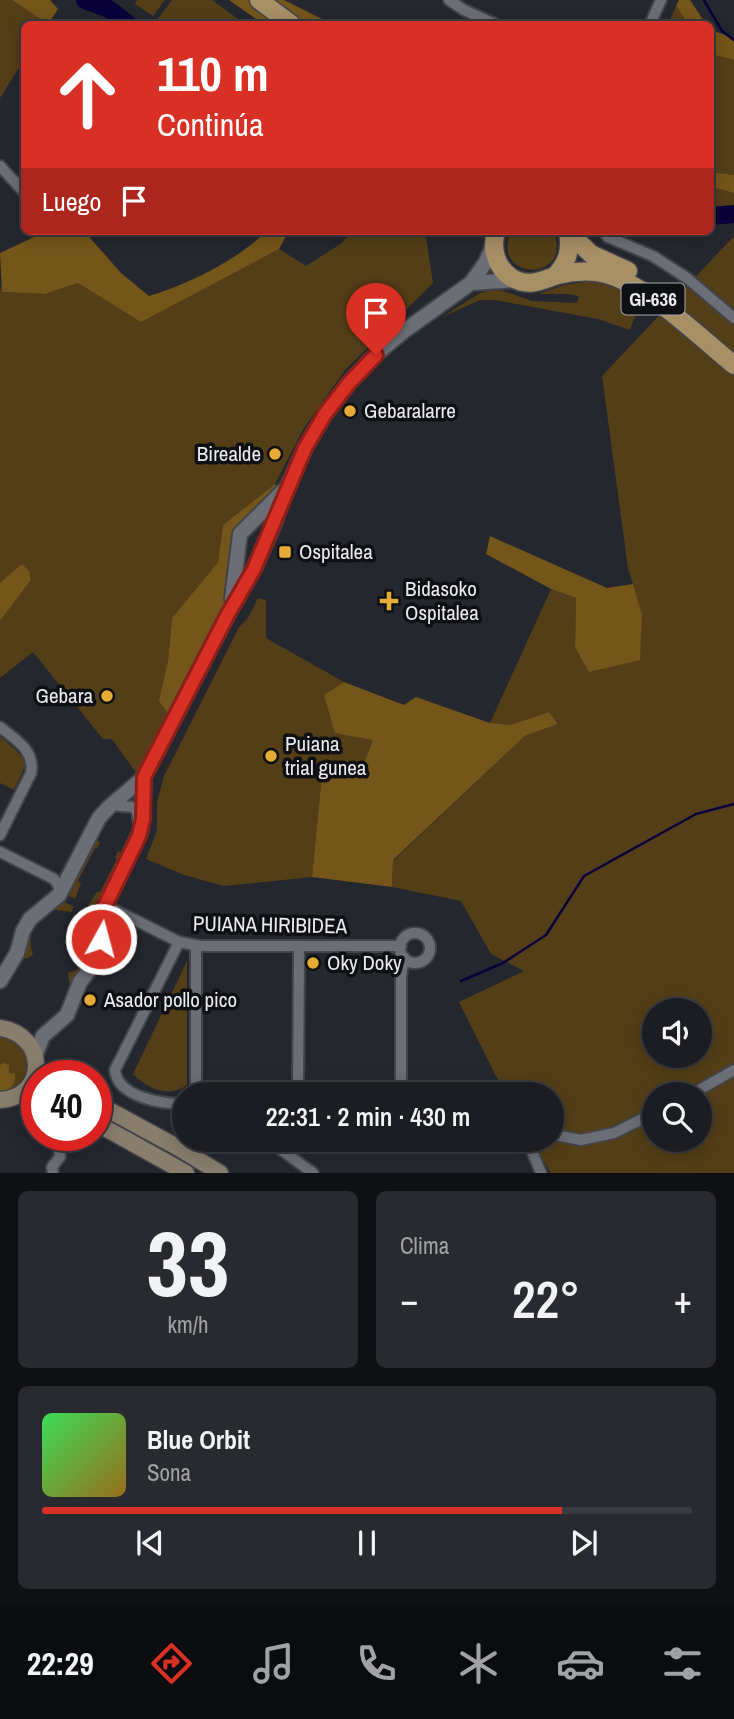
<!DOCTYPE html>
<html lang="es">
<meta charset="utf-8">
<style>
body{margin:0;font-family:"Archivo Narrow",sans-serif;background:#292a2f;color:#f1f3f6;height:100vh;display:flex;flex-direction:column;font-size:26px;white-space:nowrap}
*{box-sizing:border-box;margin:0}
p{font-size:23px;color:#a0a2a5}
.icon{flex:none;width:38px;height:38px;fill:none;stroke:currentColor;stroke-width:2;stroke-linecap:round;stroke-linejoin:round}
.map{position:relative;height:1173px;overflow:hidden}
.sheet{display:flex;flex-direction:column;gap:18px;padding:18px;background:#0f1013;flex:1}
.sheet>*{flex:none}
.hud{position:absolute;left:21px;top:21px;width:693px;height:214px;border-radius:10px;box-shadow:0 4px 18px #0003,0 0 0 2px #3a3b40;background:#d93025;color:#fff;overflow:hidden}
.tools{position:absolute;left:642px;top:998px;display:grid;gap:14px}
.tools a{display:grid;place-items:center;width:70px;height:70px;border-radius:50%;background:#1c1d22;box-shadow:0 4px 18px #0003,0 0 0 2px #3a3b40;font-size:35px}
.speed{position:absolute;left:21px;top:1060px;display:flex;gap:14px;font-size:35px;font-weight:700;text-align:center}
.speed>*{display:grid;place-content:center;width:91px;height:91px;border-radius:50%;background:#1c1d22;box-shadow:0 4px 18px #0003,0 0 0 2px #3a3b40;line-height:1}
.speed .limit{border:10px solid #d22;background:#fff;color:#111}
.pin{position:absolute;display:grid;place-items:center;width:60px;height:60px;color:#fff;margin:-72px -30px;border-radius:50% 50% 50% 0;rotate:-45deg;box-shadow:0 0 7px #0007}
.pin .icon{rotate:45deg}
.me{position:absolute;width:77px;margin:-38px;rotate:7deg;stroke-linejoin:round;filter:drop-shadow(0 0 5px #0008)}
.turn{display:flex;align-items:center;gap:24px;height:147px;padding:0 21px;font-size:32px}
.turn .icon{width:91px;height:91px;stroke-width:2.5}
.turn b{display:block;font-size:49px;line-height:60px}
.then{display:flex;align-items:center;height:66px;padding:0 21px;background:#0003;gap:14px;font-size:26px}
.big{font-size:52px;font-weight:600;line-height:1.1}
.sheet .tile{flex:1;display:flex;flex-direction:column;justify-content:center;gap:10px;min-width:0;padding:0 24px;border-radius:10px;background:#292a2f}
.sheet .dial{align-items:center;gap:0}
.dial b{font-size:91px;line-height:1}
.song{display:flex;align-items:center;gap:21px}
.cover{width:84px;height:84px;border-radius:10px;background:linear-gradient(135deg,hsl(130 70% 55%),hsl(40 70% 35%))}
.played{height:7px;border-radius:4px;background:linear-gradient(90deg,#d93025 80%,#3a3b40 80%)}
.keys{display:flex;justify-content:space-around;direction:ltr}
.heat{display:flex;justify-content:space-between;align-items:center;font-size:38px;direction:ltr}
.sheet .tiles{flex:1;display:grid;gap:18px;grid-template-columns:1fr 1fr}
.tile:last-child{grid-column:span 2}
.trip{position:absolute;left:172px;top:1082px;width:392px;height:70px;border-radius:35px;background:#1c1d22;box-shadow:0 4px 18px #0003,0 0 0 2px #3a3b40;font-weight:600;line-height:70px;text-align:center}
.tab-bar{display:flex;height:112px;justify-content:space-around;align-items:center;background:#0b0c0e;color:#a0a2a5}
.tab-bar .icon{width:49px;height:49px}
.tab-bar .current{color:#d93025}
.tab-bar b{font-size:32px;color:#f1f3f6}
.map>svg:first-child{display:block}
.green{fill:#533e17;fill-rule:evenodd}
.forest{fill:#75561a}
.lines{fill:none;stroke-linecap:round;stroke-linejoin:round}
.stream{stroke:#09003a;stroke-width:2.5}
.river{stroke:#09003a;stroke-width:18}
.minor-casing{stroke:#43444a;stroke-width:14}
.tertiary-casing{stroke:#43444a;stroke-width:18}
.secondary-casing{stroke:#43444a;stroke-width:19}
.primary-casing{stroke:#43444a;stroke-width:21}
.minor{stroke:#6c6e76;stroke-width:10}
.tertiary{stroke:#6c6e76;stroke-width:14}
.secondary{stroke:#897e6e;stroke-width:16}
.primary{stroke:#a78f66;stroke-width:18}
.route-casing{stroke:#8d1f18;stroke-width:18}
.route{stroke:#d93025;stroke-width:12}
.poi-dot{fill:#e7ac36;stroke:#0f1013;stroke-width:2.5}
.labels{text-anchor:middle;stroke-width:7;stroke-linejoin:round;paint-order:stroke}
.shield{fill:#0f1013;stroke:#a8a9ae;stroke-width:2}
.shield-label{font-size:19px;font-weight:bold;fill:#eaebf0}
.poi-label{font-size:21px;fill:#eaebf0;stroke:#0f1013;text-anchor:start}
.street-label{font-size:21px;fill:#eaebf0;stroke:#0f1013}
</style>
<div class="map">
<svg width="734" height="1173" viewBox="0 0 734 1173">
<rect width="100%" height="100%" fill="#25272e"/>
<!-- green -->
<path class="green" d="M0 0H12L48 24H24V60L0 98Z
M137 0H165L153 16 135 4Z
M172 0H212L245 24H162L156 21Z
M676 6 688 24H668Z
M710 51 715 55 734 60V175L711 172Z
M711 187 734 193V221L711 223Z
M351 231H425L433 283 345 370 304 428 275 484 223 525 218 562 172 618 168 661 160 701 168 713 137 774 112 739H103L33 652 0 678V621L31 580 0 583V286L2 292 45 294 78 283 141 321 279 249 306 266 342 243Z
M511 231H553C576 282 489 283 511 231Z
M734 236V1173H551L531 1139H551V1094H505L459 1002 524 971 491 954 461 901 392 887 393 861 525 736 558 724 549 712 510 725 490 723 551 589 576 598 575 647 642 614 628 568 602 376ZM654 1010H700V1055H654ZM654 1094H700V1139H654Z
M591 281C610 285 624 291 640 302L630 330 598 319 495 300H480L442 317 480 293 491 290 504 291 532 301 577 303 579 296 569 294H538L564 285Z
M258 598 266 600V638L344 682 324 695 374 740 361 771 322 774 312 877 224 886 184 875 146 859 157 830V802L164 776 239 627 248 618Z
M0 736 22 756 26 764 14 790 0 783Z
M93 838 100 842 97 849 95 848 78 881 81 883 75 899 66 894Z
M118 851 125 855 98 909 88 905 97 892H100L117 859 115 858Z
M62 901 73 906 72 912 56 910C34 916 26 935 33 955L26 959 19 956 29 926Z
M84 911 95 916 97 948 75 984 69 982 68 973C99 965 100 935 81 915Z
M187 961V1085C169 1099 147 1088 133 1074Z
M0 1036C25 1040 43 1073 16 1088 12 1091 5 1091 0 1093Z"/>
<!-- forest -->
<path class="forest" d="M12 0H50L58 9 48 24Z
M229 0H284L332 24H263Z
M679 0H690L706 24H688L676 6Z
M711 30 734 38V60L715 55 711 51Z
M711 172 734 175V193L711 187Z
M47 231H84L121 273 149 296C186 285 239 260 266 231H289L279 249 141 322 78 283 45 294 2 292 0 253Z
M275 484 279 491 243 523 224 606 168 713 159 701 168 661 172 618 218 562 223 525Z
M490 536 607 588 633 584 642 614 640 660 589 672 575 647 576 598 551 589 486 554Z
M22 564 29 571 31 580 0 621V583Z
M344 682 404 705 416 697 490 723 510 725 549 712 558 724 525 736 393 860 392 887 312 877 322 774 361 771 373 740 335 733 324 695Z
M3 1063 9 1065V1073L15 1074C16 1084 12 1087 4 1093L0 1092V1065Z"/>
<g class="lines">
<!-- stream -->
<path class="stream" d="M704 0 722 31 734 40
M461 981 503 963 546 935 584 876 696 814 734 804"/>
<!-- river -->
<path class="river" d="M85 0 109 9 128 24
M710 216 734 214"/>
<!-- minor casing -->
<g class="minor-casing">
<path id="minor" d="M449 0 464 10 495 24
M650 24 661 0
M0 166 24 192
M603 231 608 237 653 256 687 278 734 318
M0 727C16 740 35 750 31 773L0 835
M111 805 133 807 137 812 139 823
M0 852 54 879 59 886 60 895
M105 905 179 942 200 946H401
M400 948a15 15 0 1 1 30 0a15 15 0 1 1-30 0Z
M179 942 115 1070C117 1097 162 1104 184 1104
M196 1094V945
M298 1094 299 946
M401 1094V977L404 957
M692 1094 734 1070
M551 1134 581 1140 614 1133 654 1113
M276 1139 280 1149 313 1173
M527 1139 541 1173
M53 1173 52 1167 60 1157 58 1136"/>
</g>
<!-- tertiary casing -->
<g class="tertiary-casing">
<path id="tertiary" d="M471 283 516 280
M232 599 240 534 283 491
M0 981 17 953 23 931 30 919 59 895 99 818 109 807 144 777 228 614 254 569 274 524 287 488 305 448 325 414 349 383 375 355 404 331 471 283 486 262 493 245
M35 1056 43 1036 67 1015 80 982 97 960 101 946 100 916 141 831 144 777"/>
</g>
<!-- secondary casing -->
<g class="secondary-casing">
<path id="secondary" d="M0 1028C48 1035 48 1097 0 1100
M96 1103 177 1147 220 1173
M96 1123 186 1173"/>
</g>
<!-- primary casing -->
<g class="primary-casing">
<path id="primary" d="M259 0 291 24
M496 231C491 249 496 268 512 278 530 288 542 280 558 275 570 272 584 271 596 272 640 277 699 337 734 365
M567 231 591 254 628 271
M555 276C568 262 571 250 568 232"/>
</g>
<!-- minor -->
<use href="#minor" class="minor"/>
<!-- tertiary -->
<use href="#tertiary" class="tertiary"/>
<!-- secondary -->
<use href="#secondary" class="secondary"/>
<!-- primary -->
<use href="#primary" class="primary"/>
</g>
<g class="lines">
<!-- route casing -->
<g class="route-casing">
<path id="route" d="M101 939 99 928 100 916 139 836 143 819 144 777 228 614 254 569 305 448 325 414 349 383 376 355"/>
</g>
<!-- route -->
<use href="#route" class="route"/>
</g>
<!-- markers -->
<g class="poi-dot">
<circle cx="350" cy="411" r="7"/>
<circle cx="275" cy="454" r="7"/>
<rect x="278" y="545" width="14" height="14" rx="3.5"/>
<path d="M385.5 590.5h7v7h7v7h-7v7h-7v-7h-7v-7h7z"/>
<circle cx="107" cy="696" r="7"/>
<circle cx="271" cy="756" r="7"/>
<circle cx="313" cy="963" r="7"/>
<circle cx="90" cy="1000" r="7"/>
</g>
<g class="labels">
<!-- shield labels -->
<rect class="shield" x="621.5" y="283.5" width="63" height="31" rx="5"/>
<g class="shield-label">
<text x="653" y="306">GI-636</text>
</g>
<!-- poi labels -->
<g class="poi-label">
<text x="364" y="418">Gebaralarre</text>
<text x="261" y="461" text-anchor="end">Birealde</text>
<text x="299" y="559">Ospitalea</text>
<text x="405" y="596">Bidasoko<tspan x="405" dy="24">Ospitalea</tspan></text>
<text x="93" y="703" text-anchor="end">Gebara</text>
<text x="285" y="751">Puiana<tspan x="285" dy="24">trial gunea</tspan></text>
<text x="327" y="970">Oky Doky</text>
<text x="104" y="1007">Asador pollo pico</text>
</g>
<!-- street labels -->
<g class="street-label">
<text transform="translate(270 925) rotate(1)" y="7">PUIANA HIRIBIDEA</text>
</g>
</g>
</svg>
<div class="tools">
<a><svg class="icon" aria-label="sound" viewBox="0 0 24 24"><path d="M4 9h4l5-4v14l-5-4H4zM17 9q2 3 0 6"/></svg></a>
<a><svg class="icon" aria-label="search" viewBox="0 0 24 24"><circle cx="10" cy="10" r="6"/><path d="M15 15l6 6"/></svg></a>
</div>
<div class="speed"><div class="limit">40</div></div>
<div class="pin" style="left:376px;top:355px;background:#d93025"><svg class="icon" aria-label="arrive" viewBox="0 0 24 24"><path d="M6 21V4h12l-3 4 3 4H6"/></svg></div>
<svg class="me" style="left:101px;top:939px" viewBox="-20 -20 40 40"><circle r="17" fill="#d93025" stroke="#fff" stroke-width="3"/><path d="M0-11L8 9 0 5-8 9z" fill="#fff"/></svg>
<div class="trip">22:31 · 2 min · 430 m</div>
<div class="hud">
<div class="turn"><svg class="icon" aria-label="ahead" viewBox="0 0 24 24"><path d="M12 20V5M6 11l6-6 6 6"/></svg><div><b>110 m</b>Continúa</div></div>
<div class="then">Luego<svg class="icon" aria-label="arrive" viewBox="0 0 24 24"><path d="M6 21V4h12l-3 4 3 4H6"/></svg></div>
</div>
</div>
<section class="sheet">
<div class="tiles">
<div class="tile dial"><b>33</b><p>km/h</p></div>
<div class="tile"><p>Clima</p>
<div class="heat"><a>−</a><b class="big">22°</b><a>+</a></div>
</div>
<div class="tile">
<div class="song"><i class="cover"></i><div><b>Blue Orbit</b><p>Sona</p></div></div>
<div class="played"></div>
<div class="keys"><svg class="icon" aria-label="previous" viewBox="0 0 24 24"><path d="M18 5L8 12l10 7zM5 5v14"/></svg><svg class="icon" aria-label="pause" viewBox="0 0 24 24"><path d="M8 5v14M16 5v14"/></svg><svg class="icon" aria-label="next" viewBox="0 0 24 24"><path d="M6 5l10 7-10 7zM19 5v14"/></svg></div>
</div>
</div>
</section>
<nav class="tab-bar">
<b>22:29</b>
<svg class="icon current" aria-label="directions" viewBox="0 0 24 24"><path d="M12 3l9 9-9 9-9-9zM9 14v-3h6M13 9l2 2-2 2"/></svg>
<svg class="icon" aria-label="music" viewBox="0 0 24 24"><path d="M9 18V5l10-2v13"/><circle cx="6" cy="18" r="3"/><circle cx="16" cy="16" r="3"/></svg>
<svg class="icon" aria-label="phone" viewBox="0 0 24 24"><path d="M5 4h4l2 5-3 2q2 4 5 5l2-3 5 2v4C11 20 4 13 5 4z"/></svg>
<svg class="icon" aria-label="climate" viewBox="0 0 24 24"><path d="M12 3v18M4 7l16 10M4 17L20 7"/></svg>
<svg class="icon" aria-label="car" viewBox="0 0 24 24"><path d="M5 17H2v-5l4-1 3-4h7l3 4 3 1v5h-3M9 17h6M6 11h13"/><circle cx="7" cy="17" r="2"/><circle cx="17" cy="17" r="2"/></svg>
<svg class="icon" aria-label="filters" viewBox="0 0 24 24"><path d="M4 7h16M4 17h16"/><circle cx="9" cy="7" r="2"/><circle cx="15" cy="17" r="2"/></svg>
</nav>
